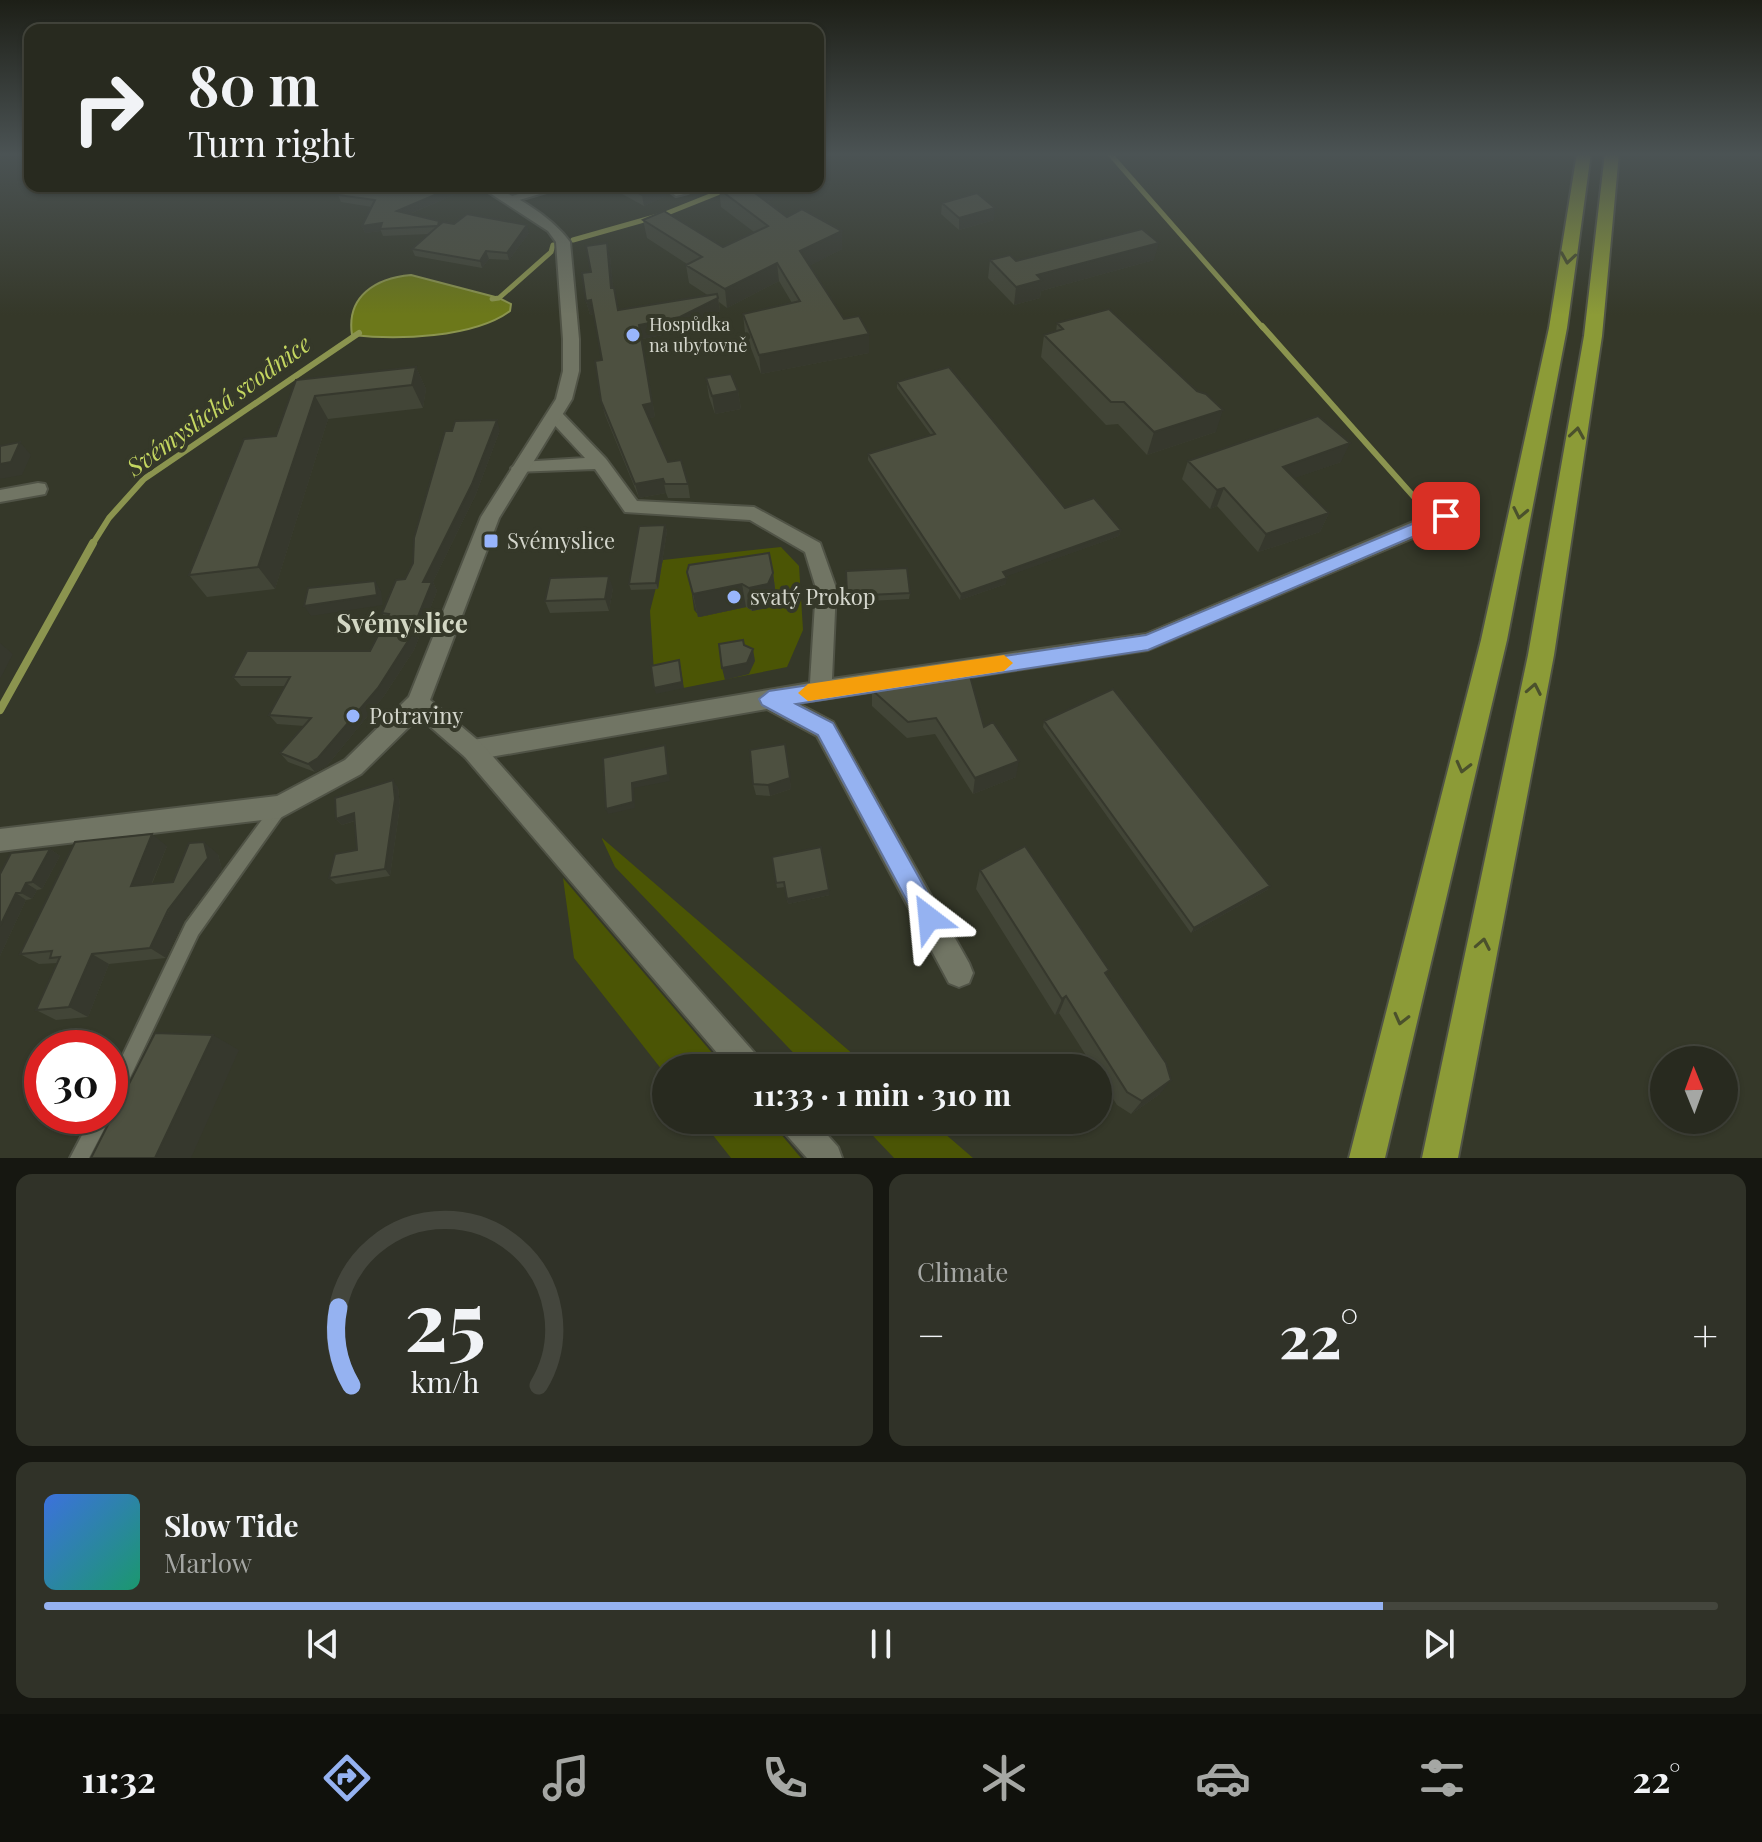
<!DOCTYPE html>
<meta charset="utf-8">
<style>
body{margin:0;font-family:"Playfair Display",serif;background:#303228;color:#f1f3f6;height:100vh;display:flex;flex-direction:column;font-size:30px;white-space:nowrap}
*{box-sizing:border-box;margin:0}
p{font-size:26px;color:#a5a7a4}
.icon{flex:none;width:44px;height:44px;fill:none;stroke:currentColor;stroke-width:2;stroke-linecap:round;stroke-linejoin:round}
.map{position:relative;height:1158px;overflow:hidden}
.sheet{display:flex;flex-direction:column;gap:16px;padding:16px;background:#161711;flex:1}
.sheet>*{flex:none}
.hud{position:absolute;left:24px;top:24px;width:800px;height:168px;border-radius:16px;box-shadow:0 2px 6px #0004,0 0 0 2px #44463d;background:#282a1f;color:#f1f3f6;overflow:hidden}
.needle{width:52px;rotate:359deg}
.controls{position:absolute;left:1650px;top:1046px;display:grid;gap:16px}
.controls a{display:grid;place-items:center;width:88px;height:88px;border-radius:50%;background:#282a1f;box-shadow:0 2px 6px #0004,0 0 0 2px #44463d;font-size:40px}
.speed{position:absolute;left:24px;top:1030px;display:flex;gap:16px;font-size:40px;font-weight:700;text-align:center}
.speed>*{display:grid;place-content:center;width:104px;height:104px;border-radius:50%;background:#282a1f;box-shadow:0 2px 6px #0004,0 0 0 2px #44463d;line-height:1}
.speed .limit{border:12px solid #d22;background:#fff;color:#111}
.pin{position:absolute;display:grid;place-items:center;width:68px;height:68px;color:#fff;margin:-34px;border-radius:16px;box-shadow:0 4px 12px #0006}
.me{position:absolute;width:88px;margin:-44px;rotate:331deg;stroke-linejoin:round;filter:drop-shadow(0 0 6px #0008)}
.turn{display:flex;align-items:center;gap:28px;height:168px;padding:0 32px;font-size:36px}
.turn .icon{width:104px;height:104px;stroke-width:2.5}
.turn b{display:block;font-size:56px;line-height:68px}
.big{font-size:60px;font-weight:700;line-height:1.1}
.sheet .tile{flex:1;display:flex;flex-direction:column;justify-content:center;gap:12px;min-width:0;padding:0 28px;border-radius:16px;background:#303228}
.sheet .dial{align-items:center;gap:0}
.dial svg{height:208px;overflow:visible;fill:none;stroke:#44463d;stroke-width:7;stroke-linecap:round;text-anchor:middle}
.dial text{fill:#f1f3f6;stroke:none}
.song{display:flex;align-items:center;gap:24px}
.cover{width:96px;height:96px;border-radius:12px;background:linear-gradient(135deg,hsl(220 70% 55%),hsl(160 70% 35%))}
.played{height:8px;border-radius:4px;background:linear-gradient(90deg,#95b2f1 80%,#44463d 80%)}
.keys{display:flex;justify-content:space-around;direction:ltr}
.heat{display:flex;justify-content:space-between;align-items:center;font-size:44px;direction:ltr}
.sheet .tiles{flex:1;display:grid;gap:16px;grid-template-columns:1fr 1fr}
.tile:last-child{grid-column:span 2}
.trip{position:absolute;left:652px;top:1054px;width:460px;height:80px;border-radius:40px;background:#282a1f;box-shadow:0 2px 6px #0004,0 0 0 2px #44463d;font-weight:700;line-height:80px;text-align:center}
.tabs{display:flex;height:128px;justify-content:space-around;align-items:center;background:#10110c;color:#a5a7a4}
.tabs .icon{width:56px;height:56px}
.tabs .selected{color:#95b2f1}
.tabs b{font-size:36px;color:#f1f3f6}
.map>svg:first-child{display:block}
.green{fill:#4b5505;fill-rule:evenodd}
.water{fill:#6c781a;stroke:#8b944f;stroke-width:2}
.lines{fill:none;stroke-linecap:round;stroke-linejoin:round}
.stream-far2{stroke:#8b944f;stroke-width:5}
.stream-far1{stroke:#8b944f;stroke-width:6}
.stream{stroke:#8b944f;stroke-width:8}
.lane-casing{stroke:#505346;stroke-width:4}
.street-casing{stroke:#505346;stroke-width:4}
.secondary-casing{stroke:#505346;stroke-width:4}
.highway-casing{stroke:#505346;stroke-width:4}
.lane{fill:#717564;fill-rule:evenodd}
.street{fill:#717564;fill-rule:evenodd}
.secondary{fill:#717564;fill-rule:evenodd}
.highway{fill:#8c9b37;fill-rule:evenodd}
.wall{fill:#424537}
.shaded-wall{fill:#36382d}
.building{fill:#4d5040;stroke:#36382d;stroke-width:2}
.oneway{stroke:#4b512c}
.route{fill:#95b2f1;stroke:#61749d;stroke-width:2}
.slow{fill:#f59e0b}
.poi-dot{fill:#98b5fd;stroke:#353829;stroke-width:3}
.labels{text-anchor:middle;stroke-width:8;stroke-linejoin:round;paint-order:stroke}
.far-poi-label{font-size:18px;fill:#d4d6cc;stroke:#353829;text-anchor:start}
.poi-label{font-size:22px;fill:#d4d6cc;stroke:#353829;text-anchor:start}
.water-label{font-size:24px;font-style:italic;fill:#c4d660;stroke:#353829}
.quarter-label{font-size:26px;font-weight:bold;fill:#d3d7c4;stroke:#353829}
</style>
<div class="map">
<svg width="1762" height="1158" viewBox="0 0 1762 1158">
<rect width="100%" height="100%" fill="#353829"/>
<!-- green -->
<path class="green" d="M781 547 799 566 803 630 787 667 683 688 680 667 654 672 650 611 663 560ZM692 595 770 608 746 607 700 617 694 610Z
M602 839V838L869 1068H808L615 867Z
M563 878 725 1068H666V1075L574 958Z
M701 1120H769L801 1158H731Z
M858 1120H929L973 1158H894Z"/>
<!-- water -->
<path class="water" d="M411 275 499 298 511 304 510 311C473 338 397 340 352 335 346 296 376 278 411 275Z"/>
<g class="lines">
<!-- stream-far2 -->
<path class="stream-far2" d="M1109 153 1263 328
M573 240 665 214 735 186
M492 299 499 298 551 252 553 245"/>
<!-- stream-far1 -->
<path class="stream-far1" d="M1262 326 1431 516
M92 545 109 518 144 479 359 333"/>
<!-- stream -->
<path class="stream" d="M0 710 93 543"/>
<!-- lane casing -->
<g class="lane-casing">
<path id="lane" d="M280 800 285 802 287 807 285 812 198 935 116 1107 110 1110V1082L186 923 275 802Z
M110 1114 111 1116 89 1158H70L92 1116H110Z"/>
</g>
<!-- street casing -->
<g class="street-casing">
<path id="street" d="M545 186H567L509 203 502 199Z
M662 186H678L688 193 676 196Z
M556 411 562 413 606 459 637 501 754 507 820 543 836 588 832 679 1146 634 1439 511H1453L1455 516 1453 521 1148 650 797 703 833 722 969 963 973 973 969 983 959 987 949 983 817 736 767 709 473 760 465 757 461 750 465 743 473 740 810 683 816 588 805 552 750 520 625 512 595 469 514 472 511 468 520 462 585 458 547 417Z
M38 483 45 484 47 489 45 494 0 502V490Z"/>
</g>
<!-- secondary casing -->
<g class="secondary-casing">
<path id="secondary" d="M479 186C507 186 554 219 570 242L579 339V371L572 399 499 518 430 700 481 743 759 1058 763 1068H730L465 757 419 717 361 774 280 818 0 851V829L277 796 345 760 409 697 481 517 556 399 563 371V339L556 242 548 231Z
M779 1120H814L838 1147 842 1158H807L783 1131Z"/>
</g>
<!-- highway casing -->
<g class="highway-casing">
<path id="highway" d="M1577 153H1591L1567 328 1507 640 1385 1158H1349L1481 640 1549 328Z
M1605 153H1619L1602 336 1554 655 1458 1158H1422L1528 655 1584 336Z"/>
</g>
<!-- lane -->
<use href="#lane" class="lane"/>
<!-- street -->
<use href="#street" class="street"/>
<!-- secondary -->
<use href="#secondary" class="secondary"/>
<!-- highway -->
<use href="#highway" class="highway"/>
</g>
<!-- wall -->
<path class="wall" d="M456 186 458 193 410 214 440 224H454L529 233 509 260 489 259 482 268 415 256 412 249 429 234 383 236 381 231 365 233 362 226 372 207 341 202 338 195Z
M610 186H665L666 196 644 206 611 188Z
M719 189 770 201 768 202 787 217 842 231V249L809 266 844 319 869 334V353L761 374 745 333 743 314 792 303 779 281 727 308 719 302 720 311 683 331 642 339 655 417 649 418 668 462 688 484 690 498H668L666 493 639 498 605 415 601 401 602 360 594 314 590 315 586 301 591 272 610 256 613 288 619 310 709 296 689 283 686 265 687 264 647 238 643 220 723 247 754 232 721 207Z
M942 203 994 220 959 230 941 214Z
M990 260 1016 261 1154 260 1041 291 1040 298 1014 305 988 278Z
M1057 323 1216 432 1147 455 1118 424 1106 425 1041 357 1044 335 1056 332Z
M416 367 426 389 423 408 328 419 275 589 207 597 189 575 276 436 296 380Z
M706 378 738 391 741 409 715 414 709 397Z
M897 382 1065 508 1121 530 1119 536 1006 576V584L960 600 868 460V454L931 435 897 388Z
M500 430 476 494 433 582 437 591 414 650 384 696 326 767 315 772 288 762 280 753 304 726 277 724 269 715 285 686H241L233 677 370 651 386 620 382 613Z
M1188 461 1341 462 1294 478 1329 513 1320 532 1258 552 1217 506 1210 509 1182 479Z
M665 525 667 531 658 589 631 590 629 584Z
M846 571 910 593 909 599 847 602Z
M687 572 773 573 776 596 771 607 752 611 746 607 698 617Z
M613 588 609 611 550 613 545 601Z
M872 690 984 727 1016 777 973 794 935 734 907 738 872 706Z
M1044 721 1270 886 1267 890 1191 933 1043 727Z
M785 744 791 789 770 796 756 795 753 784Z
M398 787 400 806 390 876 336 884 329 878 357 850 355 821 342 825 336 819Z
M167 846 152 884 173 882 218 854 222 870 184 921 166 958 109 964 88 1017 56 1020 36 1010 58 963 39 964 20 954Z
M50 849 60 856 42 889 37 890 32 899 26 900 0 956V874Z
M772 857 830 895 788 904 785 887 777 888Z
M980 870 1107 975 1160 1094 1131 1114 1117 1105 1098 1075V1068H1094L1059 1013 1055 1015 976 889Z"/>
<!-- shaded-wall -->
<path class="shaded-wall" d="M818 153H846V154L818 162Z
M456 186 458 193 400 218 397 211Z
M661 186H665L666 196 644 206 642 195Z
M762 186H788L770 201 753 208 751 190Z
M995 208 994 220 959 230V218Z
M382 223 380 229 381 231 365 233 362 226Z
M527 225 529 233 509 260 507 253Z
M842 231V249L802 270 800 251Z
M607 243 610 256 615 302 611 288Z
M1159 243 1154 260 1041 291 1040 298 1014 305 1016 287 1037 275Z
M486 251 489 259 482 268 480 261Z
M777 263 779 281 727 308 725 289Z
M718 298 720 311 683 331 642 339 655 417 646 419 643 405 639 325Z
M591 300 595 314 590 315 586 301Z
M869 334V353L761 374 759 355Z
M416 367 426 389 423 408 412 385Z
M738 391 741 409 715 414 712 396Z
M315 396 328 419 275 589 258 567Z
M1223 410 1216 432 1147 455 1154 432Z
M497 420 500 430 476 494 433 582 437 591 414 650 384 696 326 767 315 772 308 764 423 582Z
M20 442 31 455 22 475 0 479V464Z
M1350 443 1341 462 1275 485 1283 467Z
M663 479 666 493 639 498 635 484Z
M1224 488 1217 506 1210 509 1217 490Z
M1329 513 1320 532 1258 552 1266 534Z
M665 525 667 531 658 589 656 583Z
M1121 530 1119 536 1002 578 1003 572Z
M773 573 776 596 771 607 752 611 749 588Z
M609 576 613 588 609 611 605 599Z
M1007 578 1006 584 960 600 961 594Z
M375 581 381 591 383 605 311 616 304 606Z
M742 584 746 607 698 617 693 594Z
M0 643 13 654 0 679Z
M753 649 755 661 749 674 725 680 722 668Z
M679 660 684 688 656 694 654 688Z
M665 745 667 751 670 781 634 788 635 808 608 814 606 809 632 783Z
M1019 761 1016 777 973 794 975 778Z
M790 778 791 789 770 796 768 785Z
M393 780 398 787 400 806 390 876 385 869Z
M354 813 360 819 342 825 336 819Z
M152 834 167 846 146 897 131 886Z
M204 842 218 854 222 870 184 921 166 958 150 948Z
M50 849 60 856 42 889 32 882Z
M26 883 37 890 32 899 21 893Z
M1270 886 1267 890 1191 933 1194 928Z
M829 890 830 895 788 904 787 899Z
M16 893 26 900 0 956V926Z
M92 954 109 964 88 1017 69 1007Z
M1066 996 1059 1013 1055 1015 1062 999Z
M213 1035 239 1050 191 1158H155Z
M1171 1080 1160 1094 1131 1114 1142 1101Z"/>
<!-- building -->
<path class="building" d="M339 186H456L397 211 439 221 438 226 443 222 454 224 467 214 527 225 507 253 486 251 480 261 412 249 438 226 380 229 382 223 362 226 375 200 338 195Z
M625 186H661L642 195Z
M732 186H762L751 190 787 217 802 209 842 231 800 251 844 319 859 316 869 334 759 355 743 314 800 301 777 263 725 289 686 265 702 257 643 220 664 211 723 247 768 226 719 189Z
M977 193 995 208 959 218 942 203Z
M1142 229 1159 243 1037 275 1042 280 1016 287 990 260 1010 255 1016 261Z
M607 243 611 288H614L618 310 717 294 718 298 680 317 639 325 652 403 643 405 668 462 681 460 688 484H665L663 479 635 484 601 401 595 361 602 360 591 300 586 301 582 273 591 272 586 246Z
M1109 309 1197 391 1206 394 1223 410 1154 432 1124 402H1111L1044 335 1063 329 1057 323Z
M416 367 412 385 315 396 258 567 189 575 244 439 276 436 296 380Z
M949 367 1065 508 1094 498 1121 530 1003 572 1007 578 961 594 868 454 935 434 897 382Z
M731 374 738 391 712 396 706 378Z
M1318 416 1350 443 1283 467 1329 513 1266 534 1224 488 1217 490 1188 461Z
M497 420 472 484 423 582H432L408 641 378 688 318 758 308 764 280 753 311 718 269 715 290 677H233L247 651H370L389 614 382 613 396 580 405 579 413 563 414 538 445 431H452L455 421Z
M20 442 11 462 0 464V446Z
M665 525 656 583 629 584 639 526Z
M769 553 773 573 768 584 749 588 742 584 693 594 687 572 689 565Z
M907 568 910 593 847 596 846 571Z
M609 576 605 599 545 601 550 578Z
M375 581 377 595 304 606 308 588Z
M743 640 744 645 753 649 747 663 722 668 719 644Z
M679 660 682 682 654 688 651 666Z
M970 676 984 727 993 722 1019 761 975 778 936 718 908 722 872 690Z
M1113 689 1270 886 1194 928 1044 721Z
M785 744 790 778 768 785 753 784 750 750Z
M665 745 668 775 632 783 633 802 606 809 603 758Z
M393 780 395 799 385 869 329 878 335 854 357 850 354 813 336 819 335 798Z
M152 834 131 886 173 882 189 843 204 842 208 858 168 910 150 948 92 954 69 1007 36 1010 60 957 50 958 52 951 20 954 75 842Z
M1025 846 1109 970 1105 973 1166 1063 1171 1080 1142 1101 1127 1092 1066 996 1062 999 980 870Z
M821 847 829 890 787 899 784 882 776 883 772 857Z
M50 849 32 882 26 883 21 893H16L0 926V874L11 853Z
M155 1033 213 1035 155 1158H91Z"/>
<!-- one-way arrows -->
<defs><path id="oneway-chevron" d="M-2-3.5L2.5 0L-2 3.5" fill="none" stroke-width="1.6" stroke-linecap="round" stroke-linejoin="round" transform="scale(2)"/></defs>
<g class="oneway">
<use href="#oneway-chevron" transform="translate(1568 258) rotate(99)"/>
<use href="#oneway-chevron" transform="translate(1577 433) rotate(-81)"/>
<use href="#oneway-chevron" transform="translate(1520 513) rotate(102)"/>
<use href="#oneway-chevron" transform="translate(1534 689) rotate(-79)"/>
<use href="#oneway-chevron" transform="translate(1463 767) rotate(104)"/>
<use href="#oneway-chevron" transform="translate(1483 944) rotate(-79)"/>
<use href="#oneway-chevron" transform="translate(1401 1019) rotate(104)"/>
</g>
<!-- sky -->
<linearGradient id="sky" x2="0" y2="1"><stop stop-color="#1d1f17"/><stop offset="0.49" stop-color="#4b5354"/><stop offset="1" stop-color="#4b5354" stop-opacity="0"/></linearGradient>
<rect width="1762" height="315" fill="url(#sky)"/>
<!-- route -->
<path class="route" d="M1446 510 1455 516 1452 520 1148 650 796 704 833 723 937 910 941 918 937 927 929 930 921 927 818 735 762 705 759 699 769 691 1146 635Z"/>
<!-- slow -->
<path class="slow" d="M1004 655 1013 663 1004 671 808 701 798 693 808 684Z"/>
<!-- markers -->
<g class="poi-dot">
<circle cx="633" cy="335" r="8"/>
<rect x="483" y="533" width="16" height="16" rx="4"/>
<circle cx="734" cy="597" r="8"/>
<circle cx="353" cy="716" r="8"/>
</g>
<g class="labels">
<!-- far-poi labels -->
<g class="far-poi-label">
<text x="649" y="331">Hospůdka<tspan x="649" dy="21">na ubytovně</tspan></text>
</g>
<!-- poi labels -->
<g class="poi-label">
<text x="507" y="549">Svémyslice</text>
<text x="750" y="605">svatý Prokop</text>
<text x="369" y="724">Potraviny</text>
</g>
<!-- water labels -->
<g class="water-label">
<text transform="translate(219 406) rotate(-36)" y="8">Svémyslická svodnice</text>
</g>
<!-- quarter labels -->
<g class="quarter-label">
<text x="402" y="633">Svémyslice</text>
</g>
</g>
</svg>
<div class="controls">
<a><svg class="needle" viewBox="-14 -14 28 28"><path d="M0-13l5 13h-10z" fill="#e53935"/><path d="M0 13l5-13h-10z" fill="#a5a7a4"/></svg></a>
</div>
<div class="speed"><div class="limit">30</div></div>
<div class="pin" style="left:1446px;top:516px;background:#d93025"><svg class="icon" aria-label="arrive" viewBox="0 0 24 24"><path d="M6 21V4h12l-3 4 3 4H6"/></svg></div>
<svg class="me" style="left:929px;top:918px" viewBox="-20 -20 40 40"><path d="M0-17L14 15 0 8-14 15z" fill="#95b2f1" stroke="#fff" stroke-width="4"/></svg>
<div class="trip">11:33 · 1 min · 310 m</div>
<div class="hud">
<div class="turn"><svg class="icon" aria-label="right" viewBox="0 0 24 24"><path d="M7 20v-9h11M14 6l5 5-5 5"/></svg><div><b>80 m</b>Turn right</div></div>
</div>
</div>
<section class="sheet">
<div class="tiles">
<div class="tile dial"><svg viewBox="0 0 100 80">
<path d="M14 69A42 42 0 1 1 86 69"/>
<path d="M14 69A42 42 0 0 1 9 39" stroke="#95b2f1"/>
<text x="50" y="56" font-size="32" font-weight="700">25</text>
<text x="50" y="72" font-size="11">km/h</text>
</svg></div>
<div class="tile"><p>Climate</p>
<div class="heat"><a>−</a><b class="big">22°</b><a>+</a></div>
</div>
<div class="tile">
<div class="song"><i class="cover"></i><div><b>Slow Tide</b><p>Marlow</p></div></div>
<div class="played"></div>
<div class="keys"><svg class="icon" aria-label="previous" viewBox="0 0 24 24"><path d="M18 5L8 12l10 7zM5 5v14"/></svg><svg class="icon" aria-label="pause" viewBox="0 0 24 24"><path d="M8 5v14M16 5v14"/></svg><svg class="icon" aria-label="next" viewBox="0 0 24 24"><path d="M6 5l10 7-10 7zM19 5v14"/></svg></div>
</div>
</div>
</section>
<nav class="tabs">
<b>11:32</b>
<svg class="icon selected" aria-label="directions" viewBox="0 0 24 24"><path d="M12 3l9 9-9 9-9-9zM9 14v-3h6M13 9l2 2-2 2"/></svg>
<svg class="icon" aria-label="music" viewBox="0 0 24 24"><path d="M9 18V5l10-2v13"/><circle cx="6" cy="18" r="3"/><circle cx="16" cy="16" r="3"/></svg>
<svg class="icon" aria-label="phone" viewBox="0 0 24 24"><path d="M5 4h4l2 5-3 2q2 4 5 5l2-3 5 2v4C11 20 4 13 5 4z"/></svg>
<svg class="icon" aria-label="climate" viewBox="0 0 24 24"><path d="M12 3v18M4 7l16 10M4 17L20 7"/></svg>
<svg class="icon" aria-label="car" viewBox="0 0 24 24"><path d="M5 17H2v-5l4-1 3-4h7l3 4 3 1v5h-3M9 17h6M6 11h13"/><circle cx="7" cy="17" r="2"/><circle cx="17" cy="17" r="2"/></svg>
<svg class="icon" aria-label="filters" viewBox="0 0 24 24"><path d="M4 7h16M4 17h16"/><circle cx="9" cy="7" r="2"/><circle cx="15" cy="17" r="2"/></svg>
<b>22°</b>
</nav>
